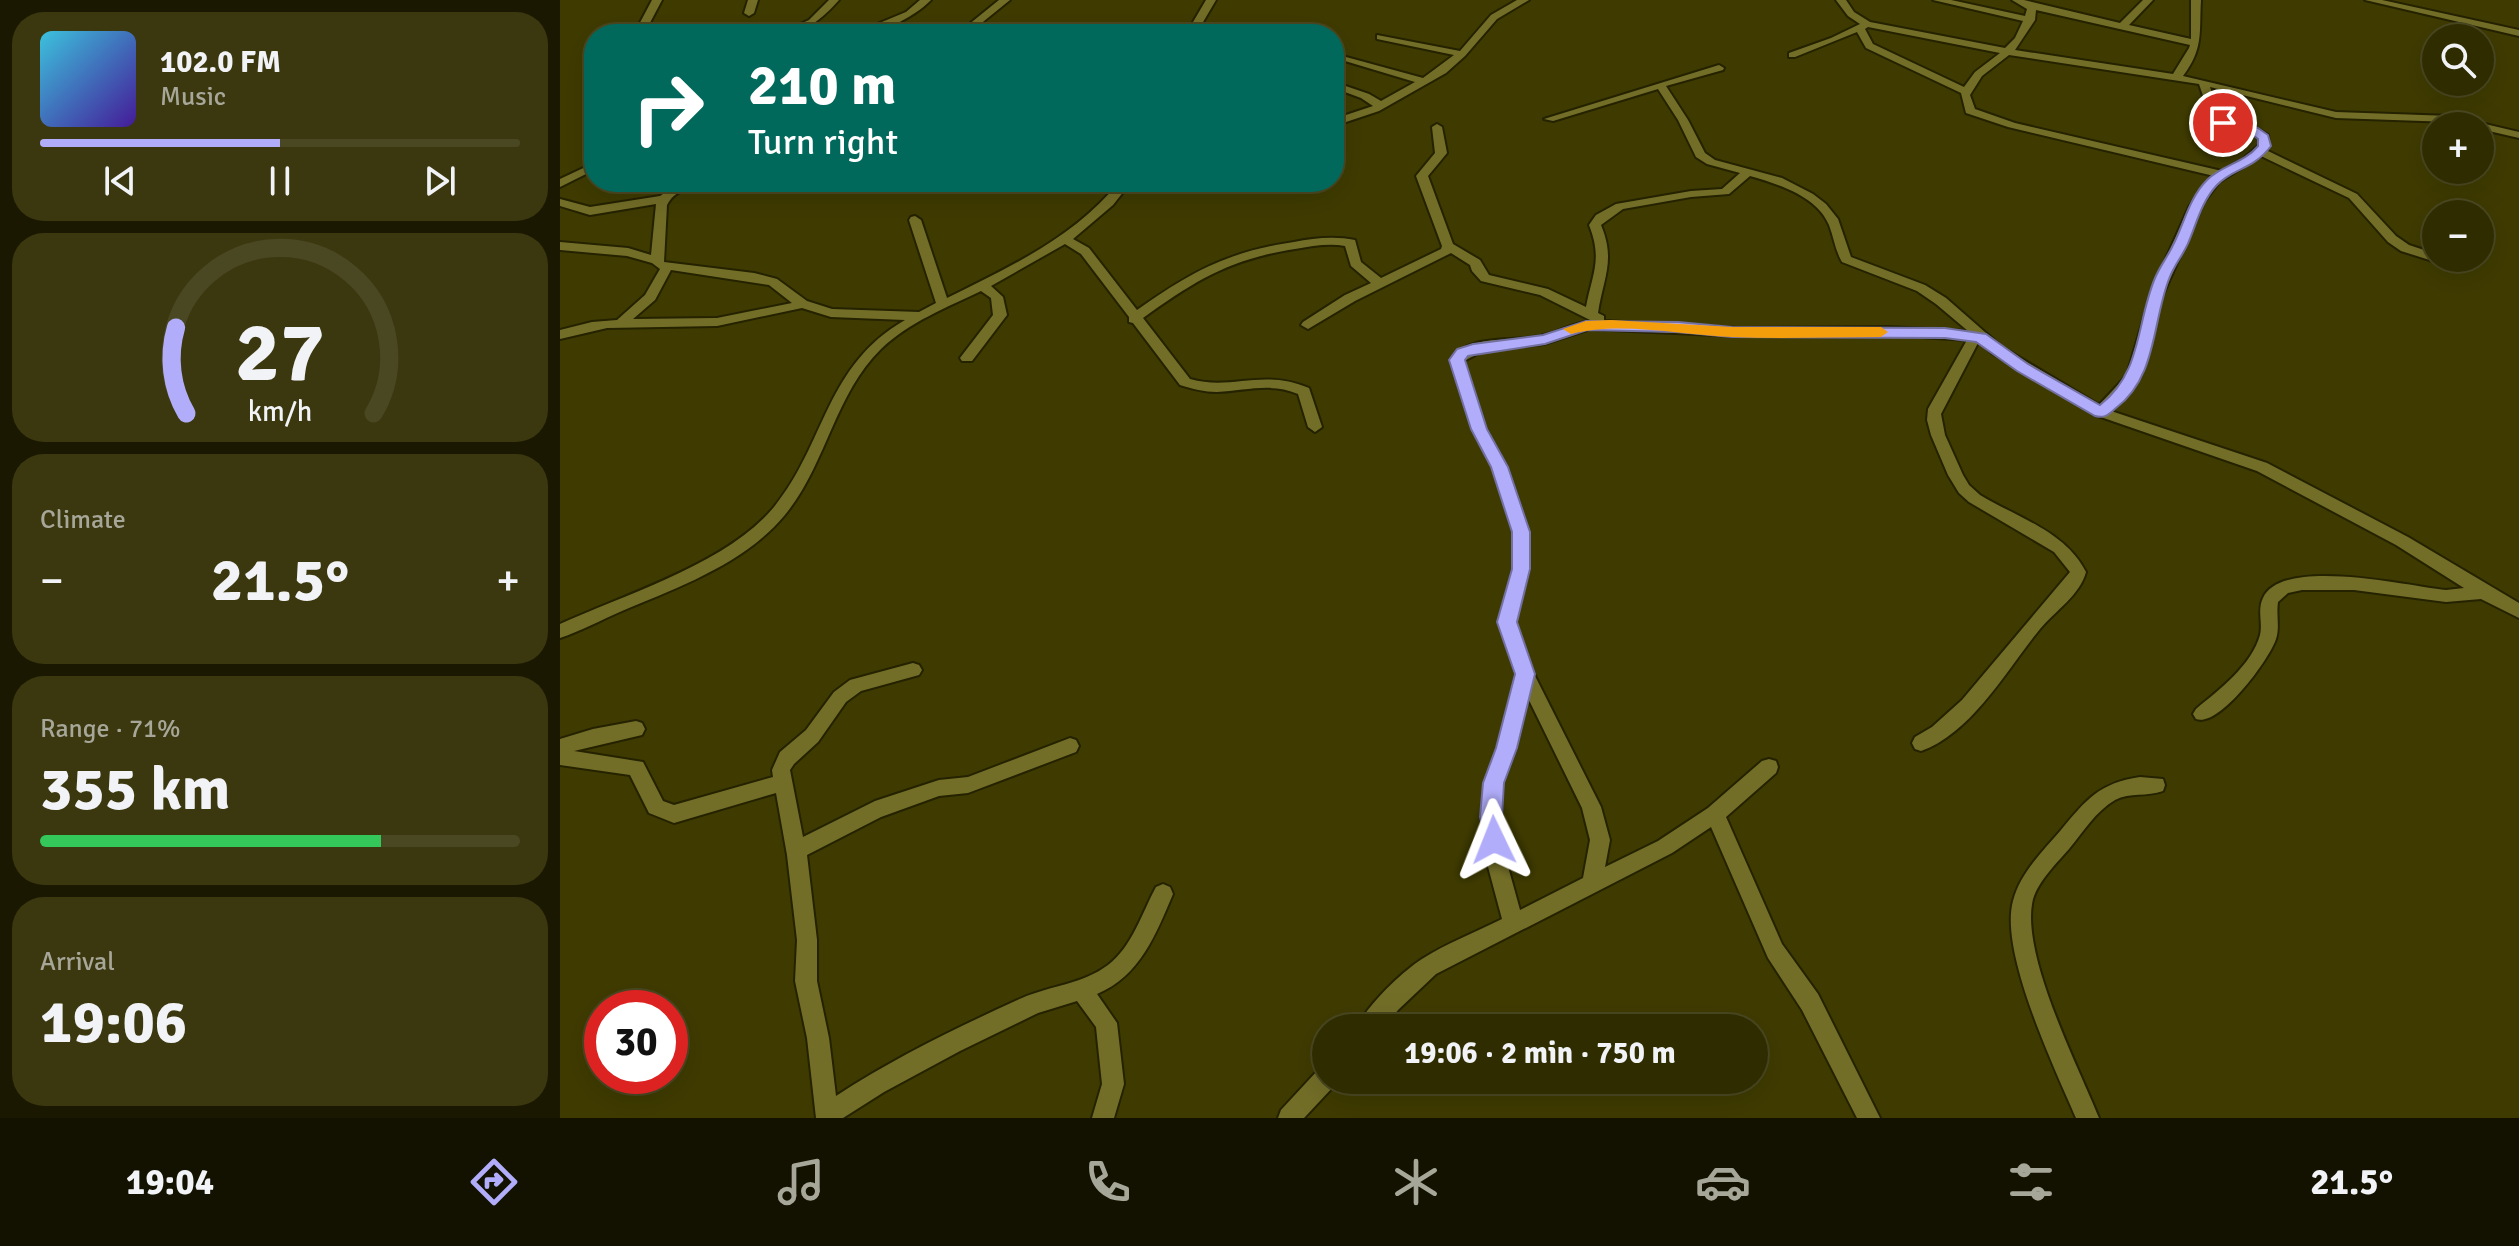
<!DOCTYPE html>
<meta charset="utf-8">
<style>
body{margin:0;font-family:Signika,sans-serif;background:#3b380f;color:#f1f3f6;height:100vh;display:flex;flex-direction:column;font-size:30px;white-space:nowrap}
*{box-sizing:border-box;margin:0}
p{font-size:26px;color:#a7a799}
.icon{flex:none;width:44px;height:44px;fill:none;stroke:currentColor;stroke-width:2;stroke-linecap:round;stroke-linejoin:round}
.map{position:relative;flex:1;overflow:hidden}
.sheet{display:flex;flex-direction:column;gap:12px;padding:12px;background:#1a1800;width:560px}
.sheet>*{flex:none}
.guide{position:absolute;left:24px;top:24px;width:760px;height:168px;border-radius:32px;box-shadow:0 8px 32px #0002,0 0 0 2px #4a4822;background:#00695c;color:#fff;overflow:hidden}
.buttons{position:absolute;left:1862px;top:24px;display:grid;gap:16px}
.buttons a{display:grid;place-items:center;width:72px;height:72px;border-radius:50%;background:#2f2c00;box-shadow:0 8px 32px #0002,0 0 0 2px #4a4822;font-size:40px}
.speed{position:absolute;left:24px;top:990px;display:flex;gap:16px;font-size:40px;font-weight:700;text-align:center}
.speed>*{display:grid;place-content:center;width:104px;height:104px;border-radius:50%;background:#2f2c00;box-shadow:0 8px 32px #0002,0 0 0 2px #4a4822;line-height:1}
.speed .limit{border:12px solid #d22;background:#fff;color:#111}
.pin{position:absolute;display:grid;place-items:center;width:68px;height:68px;color:#fff;margin:-34px;border:4px solid #fff;border-radius:50%;box-shadow:0 2px 8px #0007}
.me{position:absolute;width:88px;margin:-44px;rotate:358deg;stroke-linejoin:round;filter:drop-shadow(0 0 6px #0008)}
.turn{display:flex;align-items:center;gap:28px;height:168px;padding:0 32px;font-size:36px}
.turn .icon{width:104px;height:104px;stroke-width:2.5}
.turn b{display:block;font-size:56px;line-height:68px}
.big{font-size:60px;font-weight:800;line-height:1.1}
.sheet .tile{flex:1;display:flex;flex-direction:column;justify-content:center;gap:12px;min-width:0;padding:0 28px;border-radius:32px;background:#3b380f}
.sheet .dial{align-items:center;gap:0}
.dial svg{height:208px;overflow:visible;fill:none;stroke:#4a4822;stroke-width:7;stroke-linecap:round;text-anchor:middle}
.dial text{fill:#f1f3f6;stroke:none}
.song{display:flex;align-items:center;gap:24px}
.cover{width:96px;height:96px;border-radius:12px;background:linear-gradient(135deg,hsl(190 70% 55%),hsl(260 70% 35%))}
.played{height:8px;border-radius:4px;background:linear-gradient(90deg,#b1adfa 50%,#4a4822 50%)}
.keys{display:flex;justify-content:space-around;direction:ltr}
.heat{display:flex;justify-content:space-between;align-items:center;font-size:44px;direction:ltr}
.charge{height:12px;border-radius:6px;background:linear-gradient(90deg,#34c759 71%,#4a4822 0)}
.trip{position:absolute;left:752px;top:1014px;width:456px;height:80px;border-radius:40px;background:#2f2c00;box-shadow:0 8px 32px #0002,0 0 0 2px #4a4822;font-weight:800;line-height:80px;text-align:center}
.tabs{display:flex;height:128px;justify-content:space-around;align-items:center;background:#131200;color:#a7a799}
.tabs .icon{width:56px;height:56px}
.tabs .current{color:#b1adfa}
.tabs b{font-size:36px;color:#f1f3f6}
main{display:flex;flex:1;min-height:0}
.map>svg:first-child{display:block}
.lines{fill:none;stroke-linecap:round;stroke-linejoin:round}
.street-casing{stroke:#252200;stroke-width:4}
.street{fill:#736e27;fill-rule:evenodd}
.route{fill:#b1adfa;stroke:#7370a2;stroke-width:2}
.slow{fill:#f59e0b}
</style>
<main>
<section class="sheet">
<div class="tile">
<div class="song"><i class="cover"></i><div><b>102.0 FM</b><p>Music</p></div></div>
<div class="played"></div>
<div class="keys"><svg class="icon" aria-label="previous" viewBox="0 0 24 24"><path d="M18 5L8 12l10 7zM5 5v14"/></svg><svg class="icon" aria-label="pause" viewBox="0 0 24 24"><path d="M8 5v14M16 5v14"/></svg><svg class="icon" aria-label="next" viewBox="0 0 24 24"><path d="M6 5l10 7-10 7zM19 5v14"/></svg></div>
</div>
<div class="tile dial"><svg viewBox="0 0 100 80">
<path d="M14 69A42 42 0 1 1 86 69"/>
<path d="M14 69A42 42 0 0 1 10 36" stroke="#b1adfa"/>
<text x="50" y="56" font-size="32" font-weight="700">27</text>
<text x="50" y="72" font-size="11">km/h</text>
</svg></div>
<div class="tile"><p>Climate</p>
<div class="heat"><a>−</a><b class="big">21.5°</b><a>+</a></div>
</div>
<div class="tile"><p>Range · 71%</p><b class="big">355 km</b><div class="charge"></div></div>
<div class="tile"><p>Arrival</p><b class="big">19:06</b></div>
</section>
<div class="map">
<svg width="1959" height="1118" viewBox="0 0 1959 1118">
<rect width="100%" height="100%" fill="#3f3b00"/>
<g class="lines">
<!-- street casing -->
<g class="street-casing">
<path id="street" d="M92 0H102L84 34H74Z
M188 0H198L194 13 189 16 184 13Z
M269 0H279C262 19 245 34 218 34L249 20Z
M360 0H371C352 19 320 34 293 34L346 12Z
M439 0H450L408 34H397Z
M646 0H656L636 34H626Z
M957 0H969L937 19 905 56 886 73 819 111 774 126V119L813 106 801 98 774 88V82L809 94 821 101 855 82 775 58V54L863 78 894 55 817 39V35L900 51 931 15Z
M1276 0H1286L1294 12 1310 22 1445 48 1455 38 1463 21 1373 0H1391L1465 16 1467 9 1452 0H1464L1560 23 1583 0H1593L1569 25 1631 39V0H1641C1639 33 1644 48 1623 76L1776 112 1891 116 1959 132V138L1920 129V126L1891 122 1776 118 1650 87 1661 118 1698 129 1708 135 1709 146 1706 150 1797 194 1836 236 1849 245 1876 254V258H1882L1876 262 1841 251 1828 242 1789 198 1701 156 1659 182 1644 202 1598 306 1581 375 1572 390 1551 411 1707 463 1848 537 1959 603V618L1921 599 1886 602 1794 590H1742L1728 593 1718 602C1716 615 1720 627 1716 639 1709 660 1659 728 1636 719L1633 714 1636 709C1659 690 1692 665 1700 635 1703 623 1697 610 1703 598 1721 556 1849 586 1886 590L1904 588 1836 545 1697 471 1535 415 1432 353 1419 341 1381 414 1385 435 1403 475 1409 485 1420 495C1458 518 1505 531 1526 572 1520 595 1495 611 1480 629 1447 669 1412 733 1361 751L1355 749 1352 743 1355 737 1372 727 1402 700 1510 572 1494 552 1409 502 1399 493 1388 475 1371 435 1367 420 1368 409 1407 340 1329 335 1177 336 1030 329 984 344 925 350 904 361 926 429 947 467 969 532V569L955 622 974 674 1041 807 1050 840 1045 867 1098 841 1148 808 1202 761 1209 759 1216 761 1218 767 1216 773 1166 817 1222 944 1258 994 1320 1118H1297L1242 1010 1208 958 1151 827 1112 853 876 974 839 1009 822 1028H797C806 1006 842 972 862 959 887 943 916 932 942 919L927 863 921 817 925 783 938 748 956 674 939 622 953 569V532L933 467 912 429 890 360C913 331 953 344 984 335 1001 331 1015 322 1032 321L980 295 921 281 912 271 910 265 891 253 795 301 748 329 741 325 743 322 785 295 811 283 791 266 785 246C769 243 752 246 735 249 670 259 636 280 583 318L630 379C672 391 702 368 749 388L762 427 755 432 748 427 738 394C711 382 685 391 657 392 644 392 633 389 620 385L573 323 569 322V317L521 254 505 244 431 286 443 297 447 315 412 361H402L400 358 433 315 431 298 421 291C388 307 349 322 321 349 274 395 266 466 224 516 184 564 117 588 62 611 41 620 21 631 0 638V624C66 594 168 563 214 507 266 443 265 366 345 320L271 317 242 308 157 326 47 328 0 339V330L32 322 57 320 85 295 100 269 92 263 67 256 0 250V242L68 248 91 255 96 204 30 215 0 206V199L30 207 100 196 121 182H154C138 192 119 183 107 205L104 262 194 273 217 279 247 301 272 309 359 312 376 303 349 220 351 217 355 216 361 220 387 298C449 267 514 238 559 182H571L553 205 513 239 529 248 577 310C631 272 667 252 734 242 754 238 775 236 795 240L801 262 821 278 881 249 882 246 856 176 875 153 872 127 877 124 882 127 887 153 868 176 893 244 920 260 929 275 988 289 1026 307C1032 274 1043 260 1029 225L1036 215 1056 204 1131 191 1162 189 1180 173 1147 164 1136 157 1118 120 1098 89 993 121 984 119 1159 65 1164 68 1163 70 1106 86 1128 120 1145 153 1155 160 1222 178 1253 194 1266 204 1278 219 1291 257 1365 285 1386 298 1442 347 1539 405 1567 375 1592 290 1629 207 1644 185 1654 176 1448 127 1406 113 1401 93 1306 48 1297 32 1235 57H1229V53L1271 38 1300 24 1288 16ZM1476 10 1630 45 1629 48 1613 74 1455 50 1475 20ZM1308 27 1440 53 1415 72 1404 87 1313 44 1305 29ZM1449 55 1639 84 1652 122 1690 133 1699 138V145L1683 159 1662 171 1455 123 1415 109 1410 95 1422 76ZM1190 176C1218 184 1257 196 1269 225 1274 238 1275 250 1282 262L1357 291 1376 304 1408 331 1329 327 1177 328 1044 321V316L1038 313C1043 278 1056 261 1041 225L1063 209 1131 197 1169 194ZM111 270 209 285 232 303 157 318 73 319 95 300ZM968 698 1022 808 1030 840 1023 878 960 910 947 863 941 817 943 783 956 748Z
M1805 0H1822L1959 30V36Z
M34 163V170L0 187V179Z
M353 663 359 665 362 670 359 675 301 691 286 702 258 742 234 764 230 770 243 837 315 801 379 780 408 777 510 738 516 740 519 746 516 752 408 793 379 796 321 817 247 855 257 940V981L269 1038 276 1096C334 1058 398 1027 462 998 489 986 523 984 548 965 572 947 582 913 596 887L603 884 610 887 613 894C596 934 580 976 537 994L557 1023 564 1084 554 1118H532L542 1084 536 1027 517 1001 478 1013 400 1051 324 1092 283 1118H256L247 1038 235 981 237 940 227 855 216 793 114 823 89 813 70 775 0 765V739L33 729 76 721 82 723 85 729 82 735 14 751 83 762 103 801 114 805 213 777 212 770 220 752 246 730 274 692 290 680Z
M1580 777 1603 779 1605 785 1603 791C1587 797 1570 792 1555 800 1536 811 1523 832 1509 849 1496 864 1475 884 1472 904 1463 959 1518 1066 1539 1118H1516C1495 1069 1439 952 1453 901 1460 873 1483 851 1501 830 1526 800 1539 783 1580 777Z
M766 1067V1080H776L774 1086 744 1118H718L721 1110 758 1070Z"/>
</g>
<!-- street -->
<use href="#street" class="street"/>
</g>
<!-- route -->
<path class="route" d="M1663 120 1698 128 1708 135 1711 146C1693 170 1673 168 1657 185 1642 201 1637 222 1629 241 1624 254 1614 265 1609 279 1592 323 1597 377 1556 408 1549 414 1545 419 1535 416L1457 371 1416 342 1385 338 1172 337 1118 332 1027 330 985 344 908 356 905 360 927 429 948 467 970 532V569L957 622 975 674 957 748 944 783 942 817 945 840 942 847 934 850 926 847 920 817 923 783 936 748 955 674 937 622 952 569V532L931 467 911 429 889 360 897 349 913 344 983 335 1026 321 1118 322 1172 327 1385 328 1426 334 1468 364 1540 405C1582 373 1576 323 1595 278 1600 266 1608 256 1613 245 1624 224 1629 198 1647 180 1662 165 1684 163 1698 146V139L1690 133 1659 126V121Z"/>
<!-- slow -->
<path class="slow" d="M1051 320 1172 327H1321L1328 332 1321 337C1271 337 1221 339 1172 337 1120 335 1061 321 1011 334L1003 329 1026 321Z"/>
</svg>
<div class="buttons">
<a><svg class="icon" aria-label="search" viewBox="0 0 24 24"><circle cx="10" cy="10" r="6"/><path d="M15 15l6 6"/></svg></a>
<a>+</a>
<a>−</a>
</div>
<div class="speed"><div class="limit">30</div></div>
<div class="pin" style="left:1663px;top:123px;background:#d93025"><svg class="icon" aria-label="arrive" viewBox="0 0 24 24"><path d="M6 21V4h12l-3 4 3 4H6"/></svg></div>
<svg class="me" style="left:934px;top:840px" viewBox="-20 -20 40 40"><path d="M0-17L14 15 0 8-14 15z" fill="#b1adfa" stroke="#fff" stroke-width="4"/></svg>
<div class="trip">19:06 · 2 min · 750 m</div>
<div class="guide">
<div class="turn"><svg class="icon" aria-label="right" viewBox="0 0 24 24"><path d="M7 20v-9h11M14 6l5 5-5 5"/></svg><div><b>210 m</b>Turn right</div></div>
</div>
</div>
</main>
<nav class="tabs">
<b>19:04</b>
<svg class="icon current" aria-label="directions" viewBox="0 0 24 24"><path d="M12 3l9 9-9 9-9-9zM9 14v-3h6M13 9l2 2-2 2"/></svg>
<svg class="icon" aria-label="music" viewBox="0 0 24 24"><path d="M9 18V5l10-2v13"/><circle cx="6" cy="18" r="3"/><circle cx="16" cy="16" r="3"/></svg>
<svg class="icon" aria-label="phone" viewBox="0 0 24 24"><path d="M5 4h4l2 5-3 2q2 4 5 5l2-3 5 2v4C11 20 4 13 5 4z"/></svg>
<svg class="icon" aria-label="climate" viewBox="0 0 24 24"><path d="M12 3v18M4 7l16 10M4 17L20 7"/></svg>
<svg class="icon" aria-label="car" viewBox="0 0 24 24"><path d="M5 17H2v-5l4-1 3-4h7l3 4 3 1v5h-3M9 17h6M6 11h13"/><circle cx="7" cy="17" r="2"/><circle cx="17" cy="17" r="2"/></svg>
<svg class="icon" aria-label="filters" viewBox="0 0 24 24"><path d="M4 7h16M4 17h16"/><circle cx="9" cy="7" r="2"/><circle cx="15" cy="17" r="2"/></svg>
<b>21.5°</b>
</nav>
